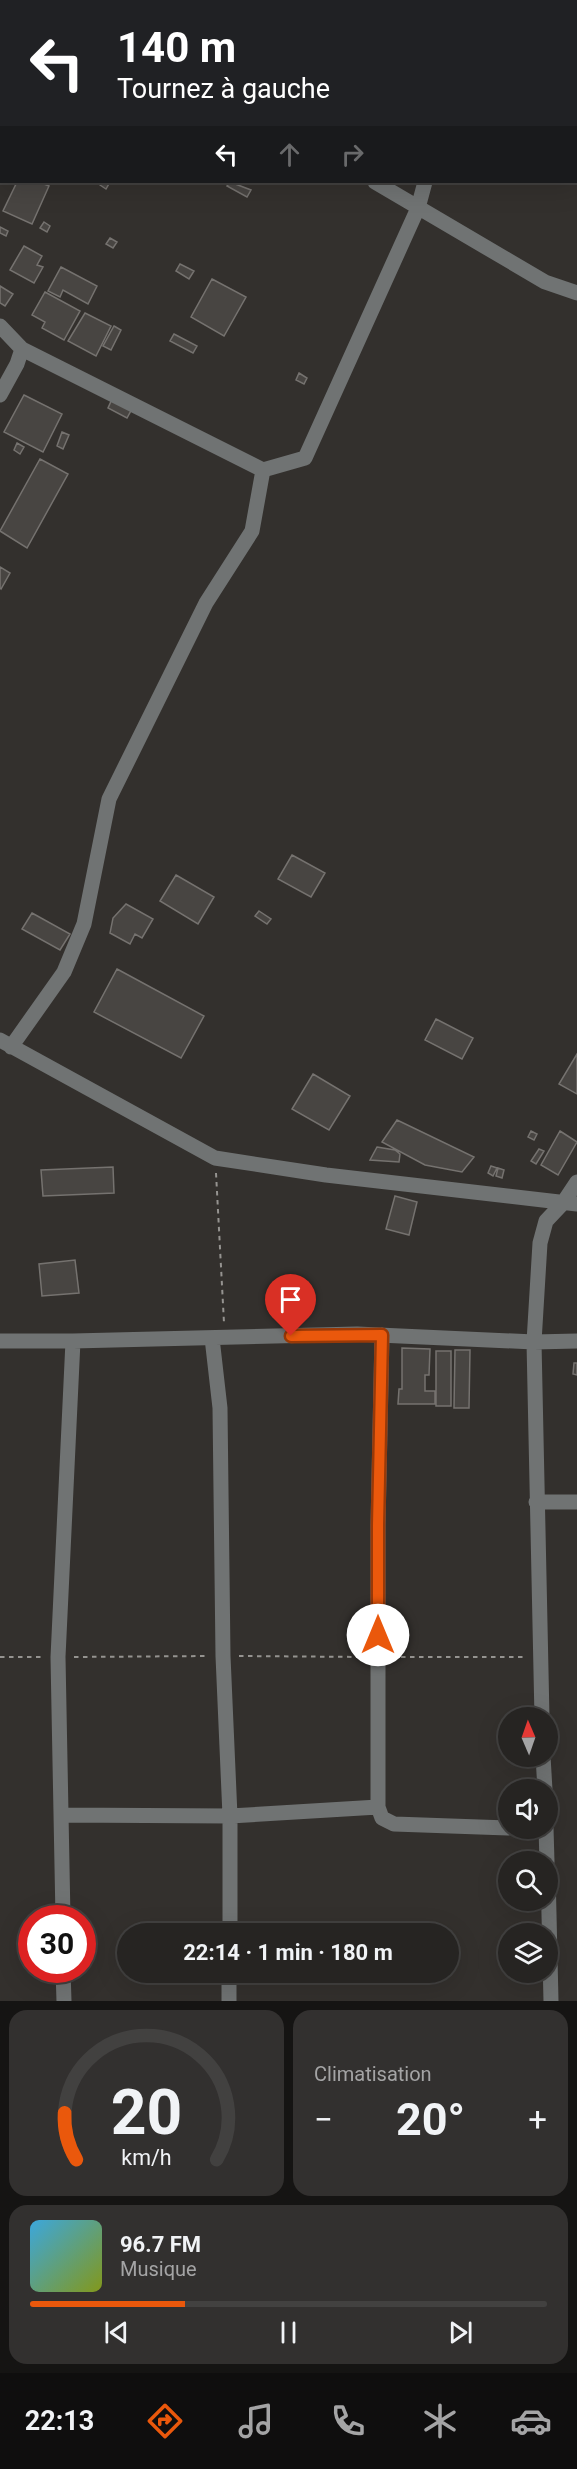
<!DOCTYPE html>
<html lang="fr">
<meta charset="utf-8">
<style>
body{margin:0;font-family:Roboto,sans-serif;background:#32302f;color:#f1f3f6;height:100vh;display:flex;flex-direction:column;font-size:22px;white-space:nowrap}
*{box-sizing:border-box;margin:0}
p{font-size:20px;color:#a4a4a5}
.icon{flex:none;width:33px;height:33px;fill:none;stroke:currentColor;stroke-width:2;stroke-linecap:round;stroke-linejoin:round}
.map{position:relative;height:2001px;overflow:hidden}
.drawer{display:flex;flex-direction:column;gap:9px;padding:9px;background:#151413;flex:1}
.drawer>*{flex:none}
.guide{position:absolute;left:0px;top:0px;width:578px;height:183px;box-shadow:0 6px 24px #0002,0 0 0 2px #424140;background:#202124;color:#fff;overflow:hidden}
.needle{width:39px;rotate:358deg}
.buttons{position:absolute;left:498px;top:1707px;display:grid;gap:12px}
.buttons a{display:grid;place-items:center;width:60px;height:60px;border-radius:50%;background:#262422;box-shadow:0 6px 24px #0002,0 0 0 2px #424140;font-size:30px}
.speed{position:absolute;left:18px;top:1905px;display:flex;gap:12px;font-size:30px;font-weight:700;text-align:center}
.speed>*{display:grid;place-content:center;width:78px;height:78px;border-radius:50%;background:#262422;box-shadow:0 6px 24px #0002,0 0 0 2px #424140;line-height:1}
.speed .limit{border:9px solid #d22;background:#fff;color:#111}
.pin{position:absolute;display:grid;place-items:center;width:51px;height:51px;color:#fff;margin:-62px -26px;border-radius:50% 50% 50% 0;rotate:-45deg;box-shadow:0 0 6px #0007}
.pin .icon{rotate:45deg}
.me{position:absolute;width:66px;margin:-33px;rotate:0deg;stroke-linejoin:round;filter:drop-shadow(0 0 4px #0008)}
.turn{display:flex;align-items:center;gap:21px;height:126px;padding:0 18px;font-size:27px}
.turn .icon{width:78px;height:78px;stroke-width:2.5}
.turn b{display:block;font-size:42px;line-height:51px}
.lanes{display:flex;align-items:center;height:57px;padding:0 18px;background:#0003;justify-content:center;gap:30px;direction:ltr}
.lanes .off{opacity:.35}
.big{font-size:45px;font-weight:700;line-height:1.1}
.drawer .widget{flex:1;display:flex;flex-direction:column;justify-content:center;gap:9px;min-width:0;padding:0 21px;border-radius:18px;background:#32302f}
.drawer .dial{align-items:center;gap:0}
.dial svg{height:156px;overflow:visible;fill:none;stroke:#424140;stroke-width:7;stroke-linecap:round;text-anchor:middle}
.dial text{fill:#f1f3f6;stroke:none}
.song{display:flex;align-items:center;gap:18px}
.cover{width:72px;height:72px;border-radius:9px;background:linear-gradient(135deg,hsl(200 70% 55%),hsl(70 70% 35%))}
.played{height:6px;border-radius:3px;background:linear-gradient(90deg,#ea580c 30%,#424140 30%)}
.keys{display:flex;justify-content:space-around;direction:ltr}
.heat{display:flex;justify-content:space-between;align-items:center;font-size:33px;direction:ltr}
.drawer .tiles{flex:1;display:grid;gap:9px;grid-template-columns:1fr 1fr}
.widget:last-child{grid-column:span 2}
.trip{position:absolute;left:117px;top:1923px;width:342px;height:60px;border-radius:30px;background:#262422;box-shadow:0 6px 24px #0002,0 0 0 2px #424140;font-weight:700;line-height:60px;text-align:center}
.dock{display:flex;height:96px;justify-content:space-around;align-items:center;background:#0f0e0e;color:#a4a4a5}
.dock .icon{width:42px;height:42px}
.dock .selected{color:#ea580c}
.dock b{font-size:27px;color:#f1f3f6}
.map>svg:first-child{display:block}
.building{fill:#484542;stroke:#75726f;stroke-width:1.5}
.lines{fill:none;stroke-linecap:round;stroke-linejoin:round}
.path{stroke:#959390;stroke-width:2;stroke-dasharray:4.5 4.5;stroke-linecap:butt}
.minor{stroke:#707373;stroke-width:15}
.route-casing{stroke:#983908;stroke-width:15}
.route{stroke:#ea580c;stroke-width:10}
</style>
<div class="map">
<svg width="577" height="2001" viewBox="0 0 577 2001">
<rect width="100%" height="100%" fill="#33302d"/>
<!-- building -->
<path class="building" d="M17 182H39L49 186 32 224 3 211Z
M98 182H110L106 189 97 183Z
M230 182 251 190 247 197 227 186Z
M44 222 50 226 47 232 40 228Z
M0 227 8 231 6 236 0 233Z
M110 238 117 242 113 248 106 244Z
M24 246 42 256 37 265 43 267 34 283 10 270Z
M180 264 194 271 189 279 176 271Z
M61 267 97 286 88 304 63 290 60 297 48 291Z
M212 279 246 297 224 336 191 317Z
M0 286 13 294 5 306 0 303Z
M45 292 80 311 64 340 42 328 45 322 32 315Z
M85 313 111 326 96 356 68 341Z
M114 326 121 330 111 350 103 346Z
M174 334 197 346 193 353 170 341Z
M299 373 307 378 304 384 296 380Z
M24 395 62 414 43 452 4 432Z
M113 397 133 407 127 418 108 408Z
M62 432 69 435 63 449 57 446Z
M17 443 24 447 20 454 14 450Z
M40 459 68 474 27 548 0 531Z
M0 567 10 573 1 589 0 588Z
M292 855 325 873 311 897 278 879Z
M176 875 214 897 198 924 160 901Z
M126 904 153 919 142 938 135 934 130 944 110 933 113 918Z
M259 911 271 919 267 924 255 916Z
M32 913 70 934 60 950 22 929Z
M117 969 204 1016 181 1058 94 1012Z
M436 1019 473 1038 462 1059 425 1040Z
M577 1054V1094L559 1084Z
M313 1074 350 1096 329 1130 292 1109Z
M397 1120 474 1157 462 1172 425 1165 382 1142Z
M531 1131 537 1134 534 1140 528 1137Z
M560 1131 577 1142 558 1175 541 1165Z
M377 1147 395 1150 400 1154 399 1162 370 1160Z
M539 1149 544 1151 536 1164 531 1161Z
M491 1166 497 1168 493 1176 488 1173Z
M113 1167 114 1193 43 1196 41 1170Z
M498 1168 504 1170 502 1178 496 1176Z
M395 1196 417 1202 409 1235 386 1229Z
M75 1260 79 1293 42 1296 39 1264Z
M402 1348 430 1349 429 1375H425V1391H435V1404H398L399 1389H402Z
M455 1350H470L469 1408H454Z
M436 1351H451V1406H436Z
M574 1363H577V1375L573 1374Z"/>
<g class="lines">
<!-- path -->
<path class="path" d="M216 1173 224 1323
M239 1656 365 1657
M0 1657H44
M74 1657 209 1656
M392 1657H527"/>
<!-- minor -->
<path class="minor" d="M55 0 58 2
M403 0 405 2
M536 2V0
M375 182 545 282 577 293
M0 326 22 349 263 470 305 458 418 208 425 182
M0 395 17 364 22 349
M0 1040 215 1158 326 1175 577 1204
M11 1047 64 972 84 924 109 799 206 603 252 531 263 470
M382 1335 378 1525V1807L382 1818 394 1824 508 1828
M212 1338 220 1408 223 1656 230 1816V1934
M0 1341H73L357 1334 534 1342 577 1341
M536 1502H577
M542 1718 534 1342 540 1243 546 1221 563 1203 577 1182
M543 1756 545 1790
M61 1815 230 1816 378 1807
M512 1828 546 1829
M546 1828 547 1862
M548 1871 551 2001
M63 1918 58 1657 73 1341
M63 1970 64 2001
M229 2001V1972"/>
</g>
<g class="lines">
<!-- route casing -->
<g class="route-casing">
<path id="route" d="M291 1336 382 1335 378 1525V1635"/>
</g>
<!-- route -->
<use href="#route" class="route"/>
</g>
</svg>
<div class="buttons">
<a><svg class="needle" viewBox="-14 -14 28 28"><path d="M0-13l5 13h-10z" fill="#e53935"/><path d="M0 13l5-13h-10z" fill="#a4a4a5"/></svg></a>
<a><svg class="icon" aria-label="sound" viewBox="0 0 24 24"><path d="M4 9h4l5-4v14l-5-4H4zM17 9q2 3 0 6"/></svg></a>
<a><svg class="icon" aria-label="search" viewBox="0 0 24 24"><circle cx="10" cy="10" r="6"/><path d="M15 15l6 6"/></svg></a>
<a><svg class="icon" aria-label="layers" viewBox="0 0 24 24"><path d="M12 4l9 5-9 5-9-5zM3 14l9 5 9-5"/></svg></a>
</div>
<div class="speed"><div class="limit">30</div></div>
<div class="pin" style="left:291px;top:1336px;background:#d93025"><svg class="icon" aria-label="arrive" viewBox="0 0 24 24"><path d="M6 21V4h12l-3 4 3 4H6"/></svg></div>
<svg class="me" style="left:378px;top:1635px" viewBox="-20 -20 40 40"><circle r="19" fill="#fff"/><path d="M0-13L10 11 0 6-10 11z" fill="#ea580c"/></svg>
<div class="trip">22:14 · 1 min · 180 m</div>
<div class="guide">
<div class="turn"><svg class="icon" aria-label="left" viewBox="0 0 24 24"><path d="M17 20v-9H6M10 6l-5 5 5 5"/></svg><div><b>140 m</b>Tournez à gauche</div></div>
<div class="lanes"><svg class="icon" aria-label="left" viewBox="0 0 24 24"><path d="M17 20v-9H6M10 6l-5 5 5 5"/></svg><svg class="icon off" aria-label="ahead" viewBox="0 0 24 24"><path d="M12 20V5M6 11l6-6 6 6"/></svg><svg class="icon off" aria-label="right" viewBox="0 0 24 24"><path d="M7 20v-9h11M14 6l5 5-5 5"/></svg></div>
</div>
</div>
<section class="drawer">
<div class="tiles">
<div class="widget dial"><svg viewBox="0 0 100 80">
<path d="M14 69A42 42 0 1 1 86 69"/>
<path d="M14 69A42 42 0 0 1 8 45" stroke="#ea580c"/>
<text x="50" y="56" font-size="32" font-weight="700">20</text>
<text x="50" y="72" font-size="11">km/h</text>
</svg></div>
<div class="widget"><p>Climatisation</p>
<div class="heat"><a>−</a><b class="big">20°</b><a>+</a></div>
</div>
<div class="widget">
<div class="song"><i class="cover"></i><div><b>96.7 FM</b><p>Musique</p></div></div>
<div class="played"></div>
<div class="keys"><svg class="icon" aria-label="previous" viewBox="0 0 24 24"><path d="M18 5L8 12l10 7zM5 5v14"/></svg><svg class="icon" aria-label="pause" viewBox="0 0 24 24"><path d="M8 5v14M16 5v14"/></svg><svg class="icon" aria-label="next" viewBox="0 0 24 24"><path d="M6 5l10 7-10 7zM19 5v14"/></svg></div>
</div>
</div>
</section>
<nav class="dock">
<b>22:13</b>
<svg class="icon selected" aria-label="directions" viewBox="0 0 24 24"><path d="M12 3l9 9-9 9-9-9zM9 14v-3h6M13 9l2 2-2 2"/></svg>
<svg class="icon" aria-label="music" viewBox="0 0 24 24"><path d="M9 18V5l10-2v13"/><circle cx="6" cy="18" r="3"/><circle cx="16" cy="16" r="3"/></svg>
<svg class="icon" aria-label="phone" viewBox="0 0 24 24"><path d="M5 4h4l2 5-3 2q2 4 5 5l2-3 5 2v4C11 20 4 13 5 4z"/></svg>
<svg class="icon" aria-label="climate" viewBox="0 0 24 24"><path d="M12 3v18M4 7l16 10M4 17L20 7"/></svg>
<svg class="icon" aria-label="car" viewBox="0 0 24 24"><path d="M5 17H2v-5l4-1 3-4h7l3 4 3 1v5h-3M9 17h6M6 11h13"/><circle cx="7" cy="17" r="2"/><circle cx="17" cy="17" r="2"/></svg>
</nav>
